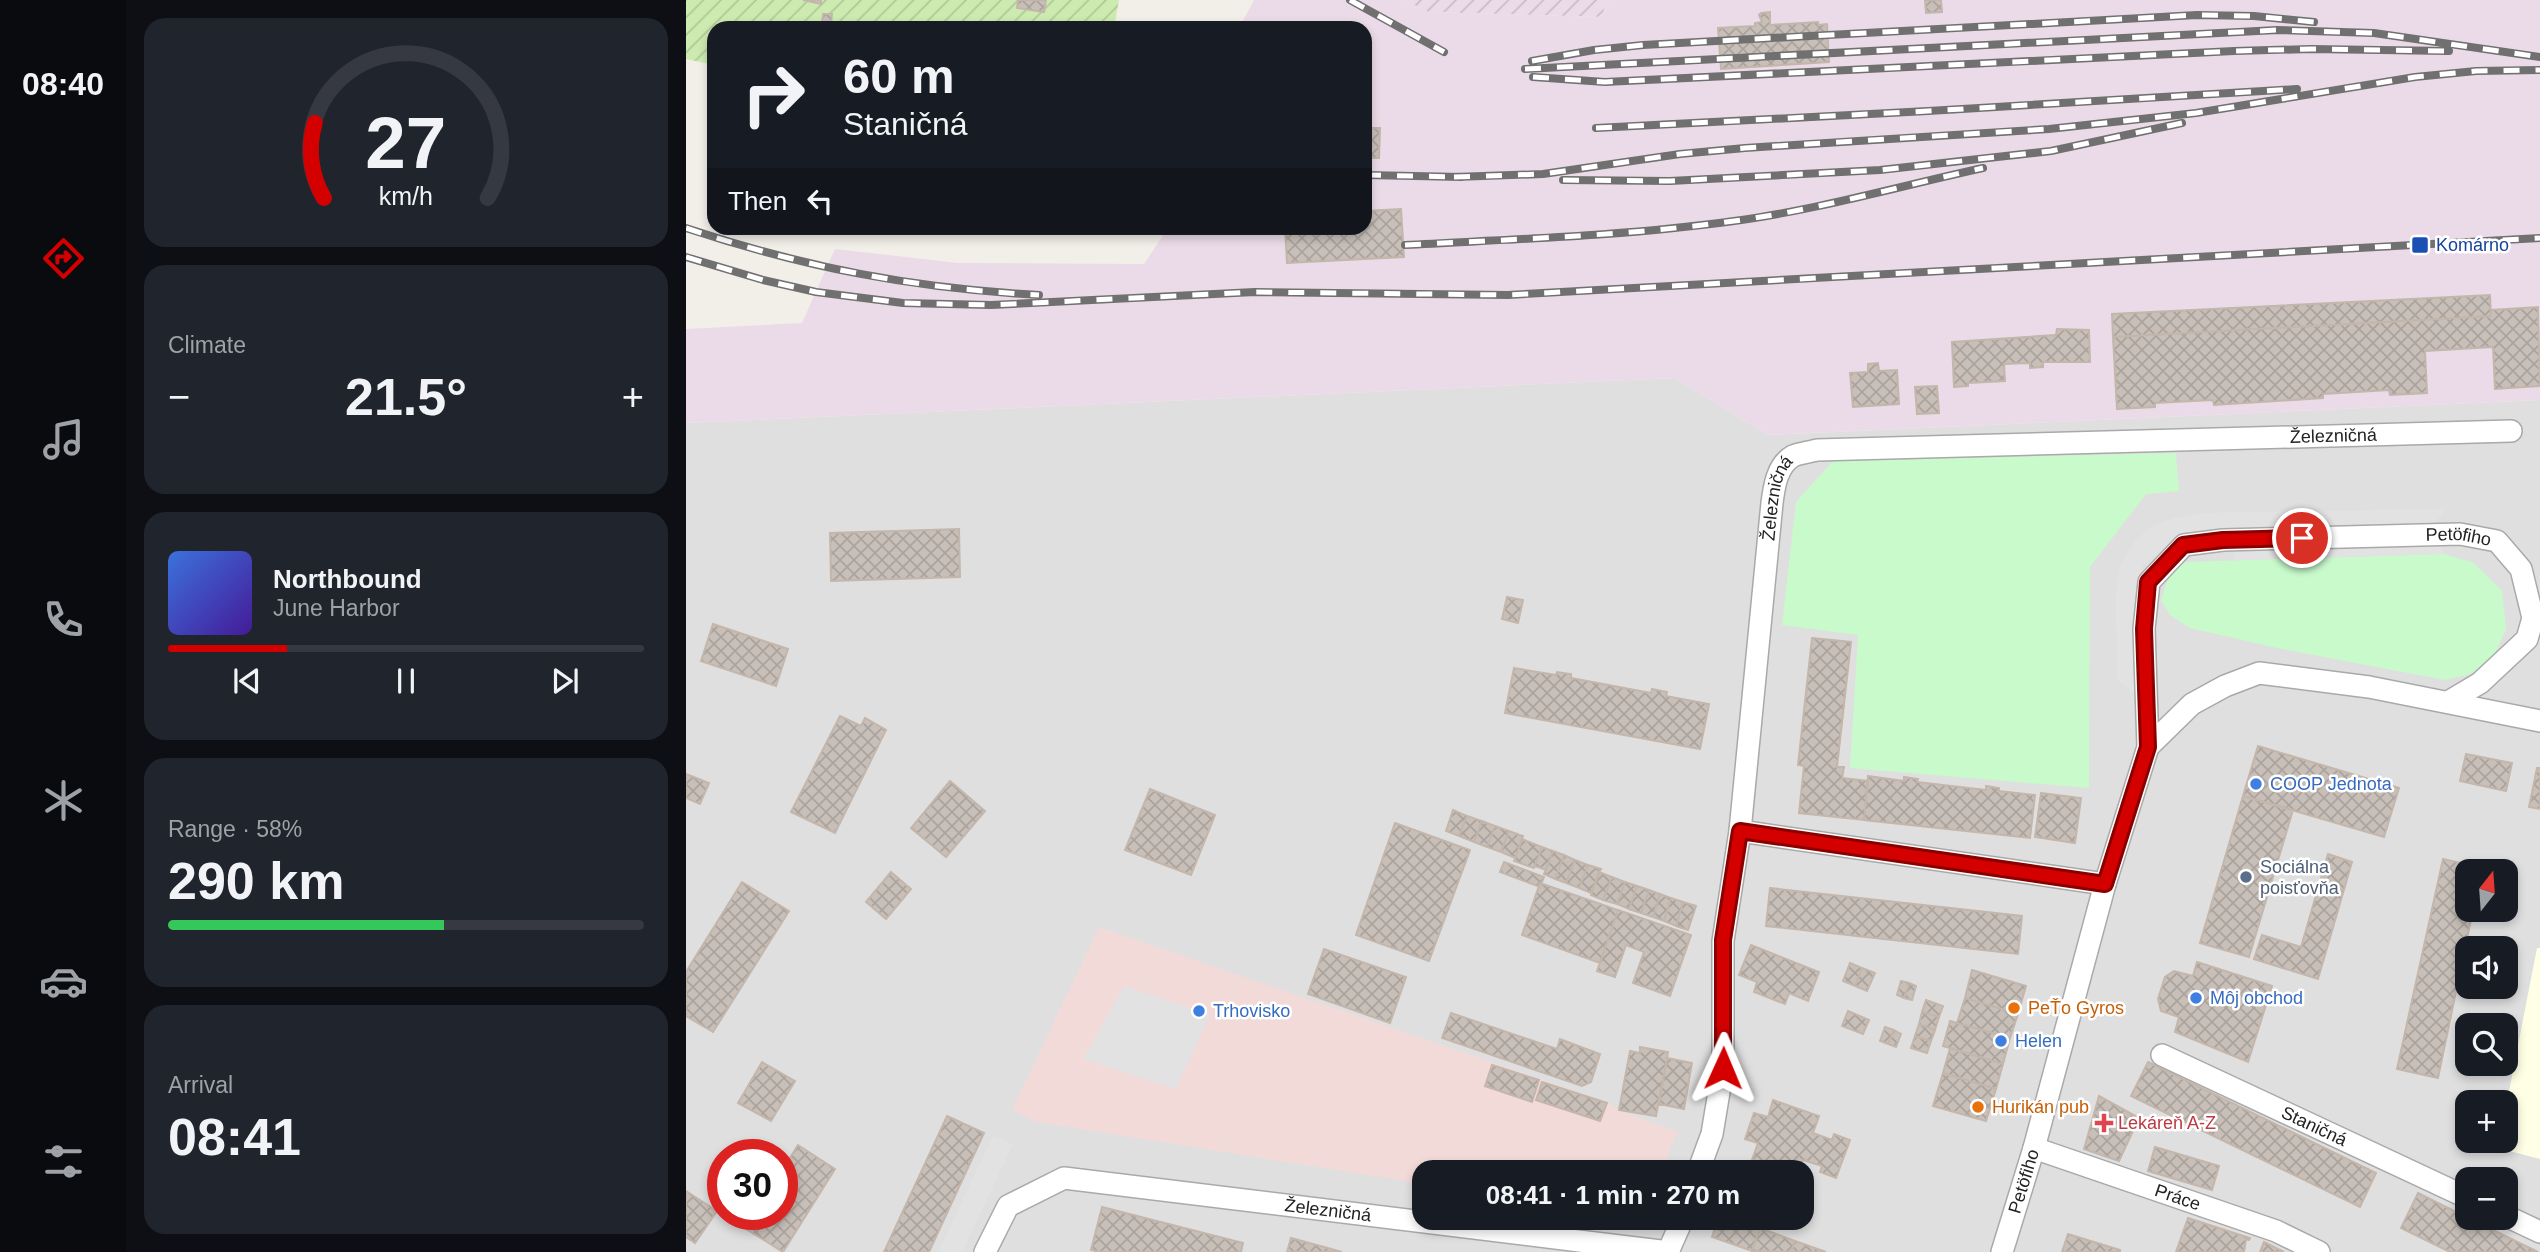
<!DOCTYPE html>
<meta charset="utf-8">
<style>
body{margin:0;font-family:Arial,sans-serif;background:#20242c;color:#f1f3f6;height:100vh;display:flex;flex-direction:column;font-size:26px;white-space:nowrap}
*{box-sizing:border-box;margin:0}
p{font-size:23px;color:#9ea1a6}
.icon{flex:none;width:38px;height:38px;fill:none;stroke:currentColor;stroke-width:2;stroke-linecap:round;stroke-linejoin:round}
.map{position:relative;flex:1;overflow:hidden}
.side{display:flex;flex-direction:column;gap:18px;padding:18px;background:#0d0f14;width:560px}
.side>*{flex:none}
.guide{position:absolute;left:21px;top:21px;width:665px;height:214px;border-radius:21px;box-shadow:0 4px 10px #0003;background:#171b24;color:#f1f3f6;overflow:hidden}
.needle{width:46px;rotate:17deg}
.buttons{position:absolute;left:1769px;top:859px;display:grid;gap:14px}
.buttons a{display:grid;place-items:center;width:63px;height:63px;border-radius:14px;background:#171b24;box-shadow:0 4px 10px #0003;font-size:35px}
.speed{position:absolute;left:21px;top:1139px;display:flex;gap:14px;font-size:35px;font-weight:700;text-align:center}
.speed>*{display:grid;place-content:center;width:91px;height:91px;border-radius:50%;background:#171b24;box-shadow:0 4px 10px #0003;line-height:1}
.speed .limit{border:10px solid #d22;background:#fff;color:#111}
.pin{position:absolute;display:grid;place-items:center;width:60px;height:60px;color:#fff;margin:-30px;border:4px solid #fff;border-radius:50%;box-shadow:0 2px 7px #0007}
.me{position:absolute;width:77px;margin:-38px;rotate:1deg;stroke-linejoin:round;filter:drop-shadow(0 0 5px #0008)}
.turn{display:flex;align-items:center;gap:24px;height:147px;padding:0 21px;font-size:32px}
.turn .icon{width:91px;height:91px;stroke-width:2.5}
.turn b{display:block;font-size:49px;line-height:60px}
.then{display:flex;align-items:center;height:66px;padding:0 21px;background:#0003;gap:14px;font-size:26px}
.big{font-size:52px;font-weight:600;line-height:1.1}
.side .card{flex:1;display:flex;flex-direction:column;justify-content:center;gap:10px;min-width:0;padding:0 24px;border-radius:21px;background:#20242c}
.side .dial{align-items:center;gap:0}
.dial svg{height:182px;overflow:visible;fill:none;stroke:#363941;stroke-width:7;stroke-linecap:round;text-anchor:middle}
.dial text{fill:#f1f3f6;stroke:none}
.song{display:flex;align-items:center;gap:21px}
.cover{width:84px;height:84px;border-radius:10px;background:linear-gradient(135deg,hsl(220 70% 55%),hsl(260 70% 35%))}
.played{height:7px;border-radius:4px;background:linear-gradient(90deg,#d40000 25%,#363941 25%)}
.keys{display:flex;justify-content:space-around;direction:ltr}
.heat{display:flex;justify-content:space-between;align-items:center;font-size:38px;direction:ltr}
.charge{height:10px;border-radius:5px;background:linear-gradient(90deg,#34c759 58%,#363941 0)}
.trip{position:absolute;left:726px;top:1160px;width:402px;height:70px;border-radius:21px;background:#171b24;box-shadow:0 4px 10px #0003;font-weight:600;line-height:70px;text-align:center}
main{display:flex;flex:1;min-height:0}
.menu{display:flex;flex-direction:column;width:126px;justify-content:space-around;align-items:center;background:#090b0e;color:#9ea1a6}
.menu .icon{width:49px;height:49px}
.menu .selected{color:#d40000}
.menu b{font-size:32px;color:#f1f3f6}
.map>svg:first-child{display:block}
.residential{fill:#e0dfdf;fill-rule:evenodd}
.commercial{fill:#f2dad9}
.industrial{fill:url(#industrial-furrows)}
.education{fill:#ffffe5}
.railway{fill:#ebdbe8}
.park{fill:#c8facc}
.garden{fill:url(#garden-furrows)}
.parking{fill:#e2e2e2}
.building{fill:url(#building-cross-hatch);stroke:#c4b6ab;stroke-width:2}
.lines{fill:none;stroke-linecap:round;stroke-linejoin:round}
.street-casing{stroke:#a9a9a9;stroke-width:24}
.street{stroke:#fff;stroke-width:21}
.rail-casing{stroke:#707070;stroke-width:8}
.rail{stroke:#fff;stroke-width:5;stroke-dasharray:16;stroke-linecap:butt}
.route-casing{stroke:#8a0000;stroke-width:18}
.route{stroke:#d40000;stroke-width:12}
.transit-dot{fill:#1a4fb4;stroke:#fff;stroke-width:2.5}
.shop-dot{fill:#3f7fe0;stroke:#fff;stroke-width:2.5}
.service-dot{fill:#5c6f8a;stroke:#fff;stroke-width:2.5}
.food-dot{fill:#e8710a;stroke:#fff;stroke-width:2.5}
.health-dot{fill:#e0444e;stroke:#fff;stroke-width:2.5}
.labels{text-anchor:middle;stroke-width:5;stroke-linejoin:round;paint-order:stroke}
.transit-label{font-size:18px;fill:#164399;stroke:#fff;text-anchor:start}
.street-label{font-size:18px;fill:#222;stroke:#fff}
.shop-label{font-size:18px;fill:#366cbe;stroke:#fff;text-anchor:start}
.service-label{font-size:18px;fill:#4e5e75;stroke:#fff;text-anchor:start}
.food-label{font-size:18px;fill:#c56008;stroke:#fff;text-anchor:start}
.health-label{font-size:18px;fill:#be3a42;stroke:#fff;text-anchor:start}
</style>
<main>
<nav class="menu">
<b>08:40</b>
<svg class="icon selected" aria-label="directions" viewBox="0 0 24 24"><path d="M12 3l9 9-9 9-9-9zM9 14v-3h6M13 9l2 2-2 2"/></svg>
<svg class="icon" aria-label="music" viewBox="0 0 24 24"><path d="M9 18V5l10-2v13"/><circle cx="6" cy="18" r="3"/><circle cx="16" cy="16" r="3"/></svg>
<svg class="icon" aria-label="phone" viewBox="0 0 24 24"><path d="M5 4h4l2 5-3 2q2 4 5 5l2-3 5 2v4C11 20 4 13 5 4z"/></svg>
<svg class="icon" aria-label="climate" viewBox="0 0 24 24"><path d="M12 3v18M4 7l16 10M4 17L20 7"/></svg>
<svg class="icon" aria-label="car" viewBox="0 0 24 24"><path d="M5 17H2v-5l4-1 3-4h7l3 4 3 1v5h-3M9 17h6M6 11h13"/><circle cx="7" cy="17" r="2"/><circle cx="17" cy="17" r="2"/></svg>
<svg class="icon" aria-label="filters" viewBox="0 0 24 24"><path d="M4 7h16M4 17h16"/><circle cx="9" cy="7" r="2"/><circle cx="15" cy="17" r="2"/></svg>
</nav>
<section class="side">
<div class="card dial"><svg viewBox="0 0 100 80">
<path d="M14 69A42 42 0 1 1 86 69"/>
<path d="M14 69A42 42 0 0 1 10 36" stroke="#d40000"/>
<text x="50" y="56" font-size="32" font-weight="700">27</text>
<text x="50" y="72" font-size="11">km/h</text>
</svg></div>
<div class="card"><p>Climate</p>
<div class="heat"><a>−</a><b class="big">21.5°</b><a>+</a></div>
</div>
<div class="card">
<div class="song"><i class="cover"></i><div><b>Northbound</b><p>June Harbor</p></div></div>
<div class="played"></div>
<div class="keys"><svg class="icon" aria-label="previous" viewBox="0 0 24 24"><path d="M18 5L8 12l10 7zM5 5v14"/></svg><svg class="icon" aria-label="pause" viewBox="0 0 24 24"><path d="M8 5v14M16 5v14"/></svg><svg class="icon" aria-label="next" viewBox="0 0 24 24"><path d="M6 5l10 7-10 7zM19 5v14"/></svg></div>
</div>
<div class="card"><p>Range · 58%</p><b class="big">290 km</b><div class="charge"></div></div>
<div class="card"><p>Arrival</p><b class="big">08:41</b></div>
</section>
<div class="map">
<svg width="1854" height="1252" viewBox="0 0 1854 1252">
<defs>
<pattern id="industrial-furrows" width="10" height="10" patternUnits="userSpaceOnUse" patternTransform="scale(1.75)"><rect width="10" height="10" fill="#ebdbe8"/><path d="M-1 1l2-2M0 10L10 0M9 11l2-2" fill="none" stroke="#c9bcc7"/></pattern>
<pattern id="garden-furrows" width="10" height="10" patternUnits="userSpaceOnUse" patternTransform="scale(1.75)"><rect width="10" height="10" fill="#cdebb0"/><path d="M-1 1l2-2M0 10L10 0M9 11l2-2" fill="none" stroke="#b0c997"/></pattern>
<pattern id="building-cross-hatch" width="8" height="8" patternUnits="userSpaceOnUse" patternTransform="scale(1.75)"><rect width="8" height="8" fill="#c7bfb8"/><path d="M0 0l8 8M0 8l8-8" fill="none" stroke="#aba49e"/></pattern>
</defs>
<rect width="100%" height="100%" fill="#f2efe9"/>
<!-- residential -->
<path class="residential" d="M989 378 1082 435 1854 400V1252H0V423ZM1782 872H1820V910H1782ZM1782 948H1820V987H1782ZM1782 1026H1820V1064H1782ZM1782 1102H1820V1141H1782ZM37 1155H96V1214H37ZM738 1172H1116V1218H738ZM1782 1180H1820V1218H1782Z"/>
<!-- commercial -->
<path class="commercial" d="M413 927 921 1102 932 1110 992 1132 974 1172H738V1184L351 1122 326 1110Z"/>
<!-- industrial -->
<path class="industrial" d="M718 0H931L918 1V17L742 12Z"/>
<!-- education -->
<path class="education" d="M1851 948H1854V1159L1812 1148 1813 1141H1820V1107Z"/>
<!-- railway -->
<path class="railway" d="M568 0H718L743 12 918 17 917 1 931 0H1854V400L1082 435 989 378 0 423V329L116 323 149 249 272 263 458 264 482 228H679V28H553Z"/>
<!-- park -->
<path class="park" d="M1490 453 1493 491 1460 494 1404 567 1403 788 1164 768 1172 635 1096 625 1110 502 1147 461Z
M1758 554 1788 563 1816 591 1820 629 1807 658 1782 675 1759 680 1591 648 1504 628 1484 615 1475 600 1483 576 1499 562Z"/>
<!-- garden -->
<path class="garden" d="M0 0H433L428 28H28V65L0 59Z"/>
<!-- parking -->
<path class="parking" d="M1760 509 1746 527 1758 554 1549 560 1544 530 1493 536 1457 565 1449 597 1450 694 1431 680 1430 593 1434 565 1449 541 1466 526 1489 518 1516 513Z
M438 986 524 1015 490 1089 397 1059Z
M307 1136 327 1144 276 1252H252Z"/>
<!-- building -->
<path class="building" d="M117 0H135V4Z
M332 0H360L358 12 331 8Z
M1239 0H1255L1256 12 1240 13Z
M1084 12V25L1132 22V25L1141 24 1143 62 1035 69 1032 28 1069 26V23L1076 22 1073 15 1075 13Z
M137 14H146L145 24H136Z
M679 128H694L693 158H679Z
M715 209 718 257 601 263 599 228H679V211Z
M1804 295 1805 316 1427 337 1426 314Z
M1852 307 1854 386 1809 389 1807 347 1739 351 1741 393 1704 395 1703 390 1637 394V398L1528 405 1527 400 1469 403V407L1431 409 1427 337 1805 316V310Z
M1371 329 1403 330 1404 362H1357V367L1344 368V363L1318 364 1319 381 1282 383V386L1268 387 1266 342 1370 335Z
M1192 363 1193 371 1211 370 1213 404 1167 407 1164 373 1182 372V364Z
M1251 386 1253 413 1231 414 1229 387Z
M273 529 274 577 145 581 144 533Z
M821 597 837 600 832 623 816 619Z
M27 624 102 649 90 686 15 661Z
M1126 638 1165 642 1151 767H1158L1156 778 1182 781 1178 820 1113 813 1118 766 1112 765Z
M828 668 870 675 871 672 885 674V678L965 693 966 689 981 692 980 696 1023 704 1014 749 819 713Z
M154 716 175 726 179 718 200 730 149 833 105 812Z
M1572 746 1713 788 1698 837 1557 796Z
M1780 754 1826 763 1820 791 1774 781Z
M1851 768H1854V809L1843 807Z
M0 774 23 783 14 804 0 798Z
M1182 776 1218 781V777L1232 779 1231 782 1300 790V786L1313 788V791L1349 795 1344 838 1178 820Z
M264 781 299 811 260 857 225 828Z
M464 789 529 815 505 875 439 850Z
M1355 793 1395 798 1389 843 1349 837Z
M1557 796 1607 810 1563 957 1514 943Z
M767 810 781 816 773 836 760 831Z
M781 816 796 821 788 842 773 836Z
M796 821 809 826 801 847 788 842Z
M709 823 784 850 743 961 670 935Z
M809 826 823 831 815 852 801 847Z
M823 831 837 836 829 858 815 852Z
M836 839 856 847 848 868 828 861Z
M856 847 867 851 860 870 849 866Z
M867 851 878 855 869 879 858 874Z
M1642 854 1666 862 1632 979 1568 959 1576 935 1615 947Z
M878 855 889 860 880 883 869 879Z
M1757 859 1796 868 1795 872H1782V910H1787L1752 1078 1711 1069Z
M889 860 902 865 893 888 880 883Z
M818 862 858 877 854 887 814 872Z
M902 865 915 869 905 893 893 888Z
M205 872 225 889 200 919 180 902Z
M913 872 926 877 917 900 905 895Z
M926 877 939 882 931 904 917 900Z
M56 882 103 911 27 1032 0 1016V972Z
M939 882 951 886 943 909 931 904Z
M854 883 932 910 914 963 836 935Z
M951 886 963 890 955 913 943 909Z
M1084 888 1336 916 1332 954 1080 926Z
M963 890 974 894 967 917 955 913Z
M974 894 985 898 978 921 967 917Z
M985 898 997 902 990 926 978 921Z
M997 902 1010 906 1002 930 990 926Z
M932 910 1005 935 984 996 947 983 958 952 940 945 929 977 911 971Z
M1065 945 1133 972 1122 1001 1103 993 1099 1004 1068 992 1071 982 1053 975Z
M638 949 720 977 704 1023 622 994Z
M1511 962 1586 986 1562 1062 1489 1032 1493 1017 1475 1011 1472 999 1479 977 1488 971 1507 976Z
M1164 963 1176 968 1169 986 1157 981Z
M1176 968 1189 973 1181 991 1169 986Z
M1286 970 1340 986 1332 1014 1279 998Z
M1215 981 1223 983 1218 998 1211 995Z
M1223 983 1230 986 1226 1000 1218 998Z
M1279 998 1332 1014 1324 1038 1271 1023Z
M1240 1000 1257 1006 1253 1017 1236 1012Z
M1162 1011 1183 1020 1177 1034 1156 1026Z
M1236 1012 1253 1017 1249 1030 1233 1024Z
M765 1013 871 1049 874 1039 914 1054 905 1082 896 1086 756 1038Z
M1264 1021 1324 1038 1317 1064 1257 1046Z
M1233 1024 1249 1030 1245 1041 1229 1036Z
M1199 1027 1208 1030 1202 1044 1194 1041Z
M1208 1030 1215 1034 1210 1047 1202 1044Z
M1229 1036 1245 1041 1241 1053 1225 1048Z
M954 1047 982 1052 970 1116 933 1110 944 1051 954 1053Z
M1264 1048 1317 1064 1310 1089 1257 1073Z
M981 1058 1006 1063 998 1109 973 1104Z
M76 1062 109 1081 85 1121 52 1103Z
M1462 1062 1690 1173 1674 1207 1445 1096Z
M806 1065 853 1080 846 1102 799 1086Z
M1257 1073 1310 1089 1300 1121 1247 1106Z
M856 1082 921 1103 914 1121 850 1100Z
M1413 1096 1453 1118 1433 1161 1398 1149Z
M1087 1100 1133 1116 1127 1133 1146 1140 1148 1134 1164 1140 1150 1178 1134 1172 1136 1166 1117 1160 1113 1172H1100L1066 1160 1072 1143 1059 1139 1068 1113 1082 1117Z
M261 1116 298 1133 243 1252H198Z
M112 1145 149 1169 97 1252 60 1229 69 1214H96V1171Z
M1469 1147 1533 1166 1526 1190 1462 1171Z
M0 1191 31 1211 9 1243 0 1237Z
M1732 1193 1756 1205 1852 1252H1764L1715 1228Z
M416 1207 557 1243 555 1252H414L405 1250Z
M1032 1218H1044L1074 1228 1066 1251 1026 1237Z
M1502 1218 1564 1238 1563 1240 1560 1239 1558 1252H1490Z
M1074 1228 1109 1241 1105 1252 1066 1251Z
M1382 1234 1434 1250V1252H1376Z
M605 1238 638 1247 656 1252H601Z
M1109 1241 1140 1252H1105Z
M1578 1242 1598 1252H1574Z"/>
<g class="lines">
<!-- street casing -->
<g class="street-casing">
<g id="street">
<path d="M1462 747 1506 704 1539 686 1573 673 1683 687 1854 721"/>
<path d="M1054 831 1419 884"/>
<path id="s1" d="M1476 1055 1782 1198"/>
<path id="s2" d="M1348 1148 1590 1231 1633 1252"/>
<path id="s3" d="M1012 1172 1026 1134 1037 1068V941L1054 831 1086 503C1088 487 1091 465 1107 456 1114 453 1124 452 1131 450L1825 431"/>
<path d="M1820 1216 1854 1232"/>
<path id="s4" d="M299 1252 322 1206 378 1178 983 1252"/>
<path d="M982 1252 997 1218"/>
<path id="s5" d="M1316 1252 1348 1148 1419 884 1462 747 1458 629 1463 582 1498 545 1537 540 1774 534 1811 541 1835 569 1847 618 1841 639 1794 683 1762 702"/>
</g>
</g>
<!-- street -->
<use href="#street" class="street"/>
<!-- rail casing -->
<g class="rail-casing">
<path id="rail" d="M664 0 758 52
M846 61 908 50 957 45 1511 15 1568 16 1628 22
M839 69 1591 30 1688 33 1854 57
M847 77 919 82 1548 51 1625 49 1763 51
M910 128 1242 111 1611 89
M679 175 776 177
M768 177 857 174 994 154 1059 148 1363 129 1510 113 1729 77 1790 71 1854 70
M877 180 984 181 1194 170 1365 151 1496 123
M0 228C121 268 226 288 353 295
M719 245C829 239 939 236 1048 221 1131 210 1214 186 1297 168
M0 257 77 280 130 292 217 303 305 305 569 292 822 295 1854 238"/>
</g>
<!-- rail -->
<use href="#rail" class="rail"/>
</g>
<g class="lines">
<!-- route casing -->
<g class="route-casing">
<path id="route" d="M1037 1068V940L1054 831 1419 884 1462 747 1458 629 1462 582 1497 545 1537 540 1616 538"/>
</g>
<!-- route -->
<use href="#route" class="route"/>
</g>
<!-- markers -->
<rect class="transit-dot" x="1725" y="236" width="18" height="18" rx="3.5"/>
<g class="shop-dot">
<circle cx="1570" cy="784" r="7"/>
<circle cx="1510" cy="998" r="7"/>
<circle cx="513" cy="1011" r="7"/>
<circle cx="1315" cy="1041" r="7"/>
</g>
<circle class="service-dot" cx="1560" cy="877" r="7"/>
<g class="food-dot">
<circle cx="1328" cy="1008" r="7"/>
<circle cx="1292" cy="1107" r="7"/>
</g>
<path class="health-dot" d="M1414.5 1112.5h7v7h7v7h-7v7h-7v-7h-7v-7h7z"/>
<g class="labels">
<!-- transit labels -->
<g class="transit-label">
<text x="1750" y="251">Komárno</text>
</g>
<!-- street labels -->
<g class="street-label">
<text dy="6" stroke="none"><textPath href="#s3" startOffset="1270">Železničná</textPath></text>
<text dy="6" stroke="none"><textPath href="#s3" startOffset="681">Železničná</textPath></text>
<text dy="6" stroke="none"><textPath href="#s5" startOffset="1017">Petöfiho</textPath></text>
<text dy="6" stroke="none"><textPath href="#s1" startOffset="168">Staničná</textPath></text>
<text dy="6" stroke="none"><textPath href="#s5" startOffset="74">Petöfiho</textPath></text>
<text dy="6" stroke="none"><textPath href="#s2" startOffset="152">Práce</textPath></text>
<text dy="6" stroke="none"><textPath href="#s4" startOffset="380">Železničná</textPath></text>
</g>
<!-- shop labels -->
<g class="shop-label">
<text x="1584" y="790">COOP Jednota</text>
<text x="1524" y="1004">Môj obchod</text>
<text x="527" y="1017">Trhovisko</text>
<text x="1329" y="1047">Helen</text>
</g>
<!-- service labels -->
<g class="service-label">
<text x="1574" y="873">Sociálna<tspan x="1574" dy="21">poisťovňa</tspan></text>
</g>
<!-- food labels -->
<g class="food-label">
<text x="1342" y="1014">PeŤo Gyros</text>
<text x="1306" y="1113">Hurikán pub</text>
</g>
<!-- health labels -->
<g class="health-label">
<text x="1432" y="1129">Lekáreň A-Z</text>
</g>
</g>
</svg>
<div class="buttons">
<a><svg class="needle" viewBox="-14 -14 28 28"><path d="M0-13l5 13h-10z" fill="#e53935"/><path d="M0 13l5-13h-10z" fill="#9ea1a6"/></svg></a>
<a><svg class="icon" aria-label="sound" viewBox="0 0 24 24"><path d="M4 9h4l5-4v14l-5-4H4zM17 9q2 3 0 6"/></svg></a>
<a><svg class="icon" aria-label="search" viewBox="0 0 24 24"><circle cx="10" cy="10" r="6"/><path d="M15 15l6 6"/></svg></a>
<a>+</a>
<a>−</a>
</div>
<div class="speed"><div class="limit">30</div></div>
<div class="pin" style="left:1616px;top:538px;background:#d93025"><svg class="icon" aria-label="arrive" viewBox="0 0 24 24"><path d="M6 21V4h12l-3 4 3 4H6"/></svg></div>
<svg class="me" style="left:1037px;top:1068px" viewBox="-20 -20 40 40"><path d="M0-17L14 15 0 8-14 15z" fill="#d40000" stroke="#fff" stroke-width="4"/></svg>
<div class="trip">08:41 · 1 min · 270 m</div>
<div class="guide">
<div class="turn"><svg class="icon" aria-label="right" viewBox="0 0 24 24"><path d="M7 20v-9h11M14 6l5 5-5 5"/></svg><div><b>60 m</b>Staničná</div></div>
<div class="then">Then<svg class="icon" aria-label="left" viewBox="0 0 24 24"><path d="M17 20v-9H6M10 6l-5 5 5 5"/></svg></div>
</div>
</div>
</main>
